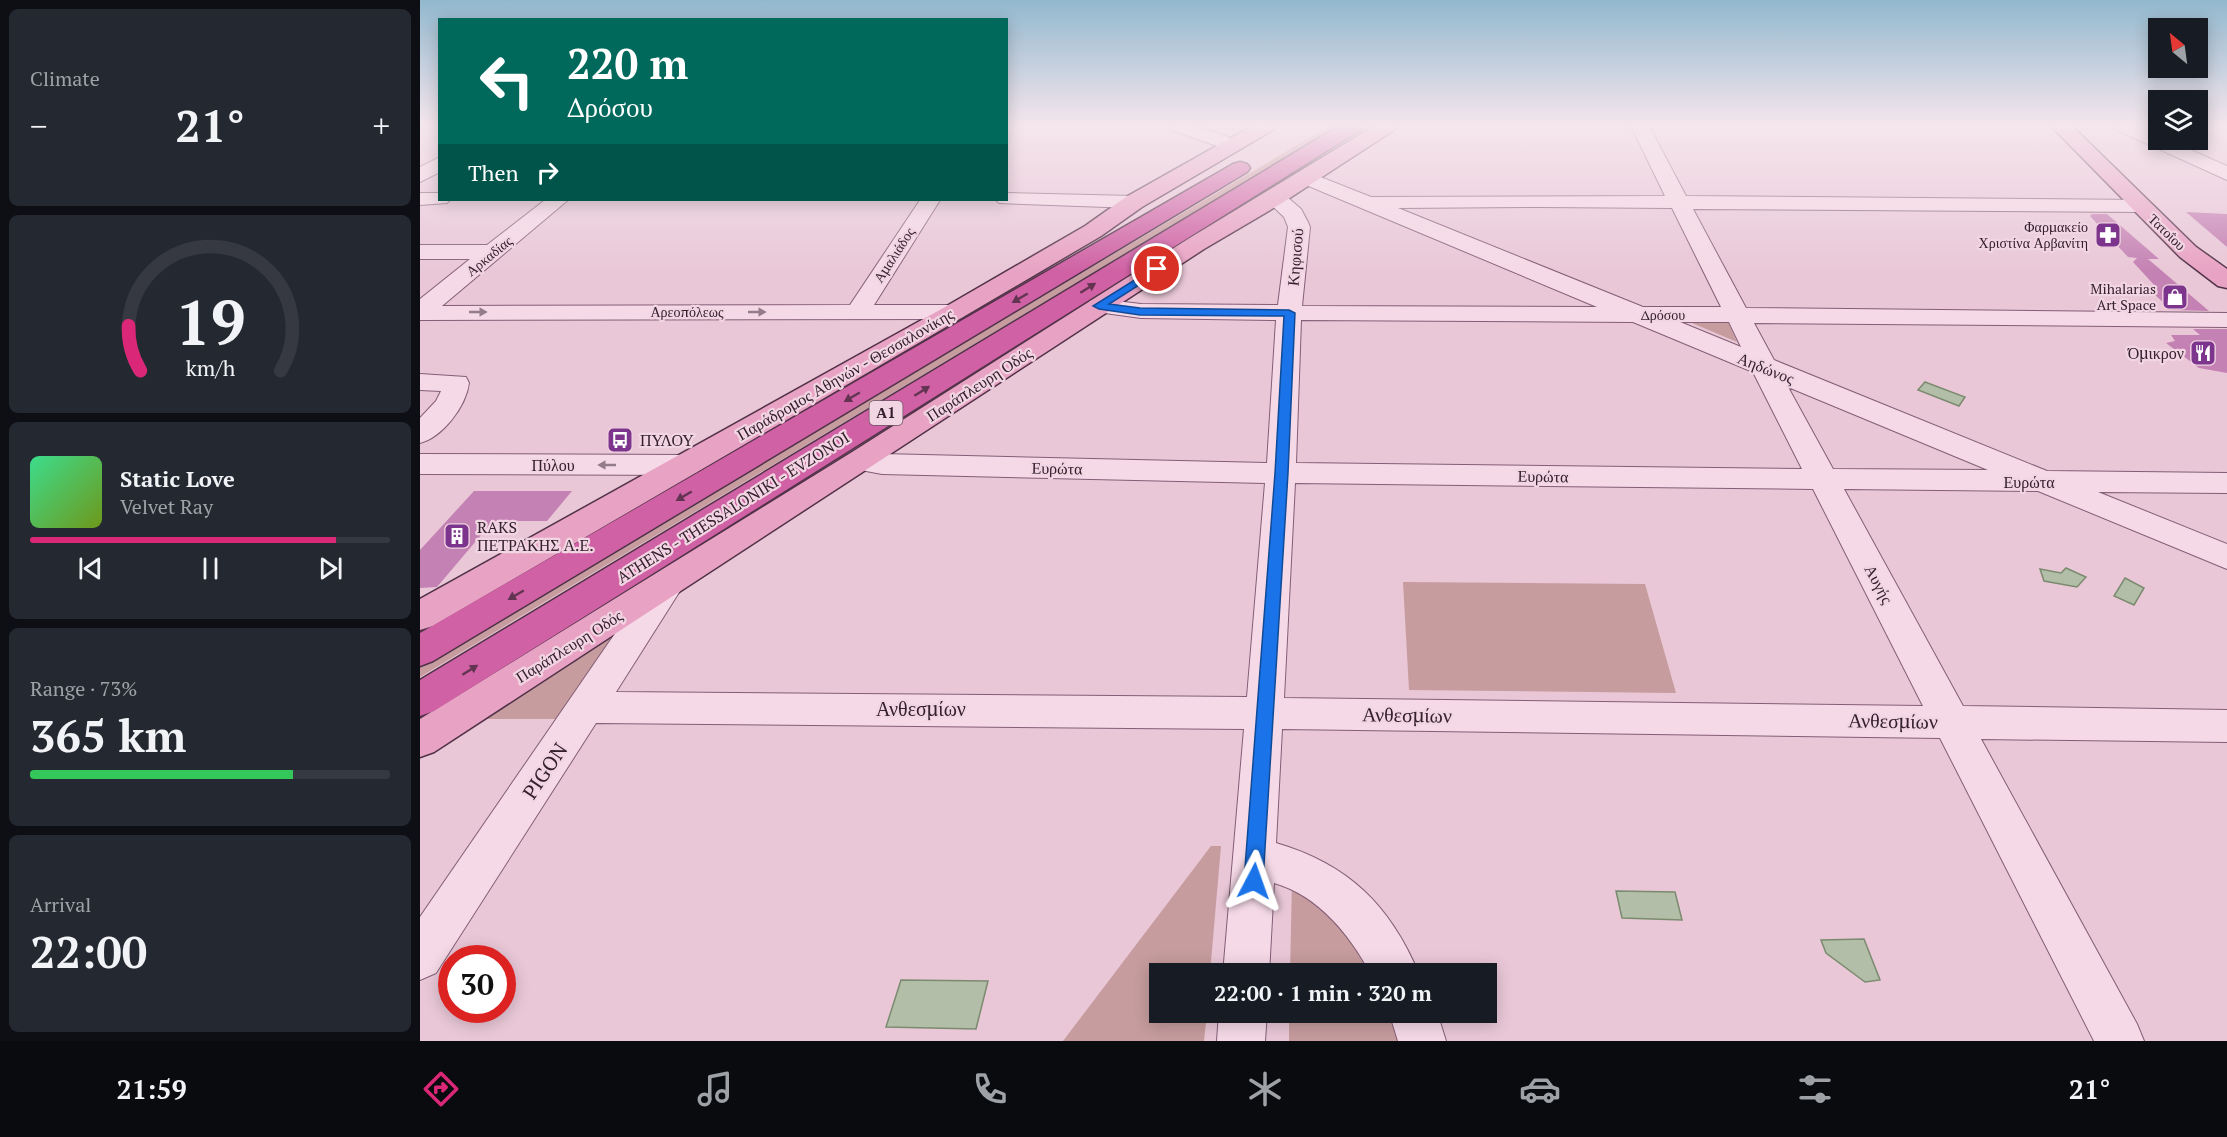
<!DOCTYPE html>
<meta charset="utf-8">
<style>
body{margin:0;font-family:"PT Serif",serif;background:#242831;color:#f1f3f6;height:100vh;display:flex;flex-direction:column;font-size:22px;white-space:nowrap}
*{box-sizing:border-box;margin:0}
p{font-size:20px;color:#9ea1a6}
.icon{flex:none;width:33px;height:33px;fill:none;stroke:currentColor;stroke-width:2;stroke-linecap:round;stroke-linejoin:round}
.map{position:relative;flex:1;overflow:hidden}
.details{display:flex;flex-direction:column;gap:9px;padding:9px;background:#0d0f14;width:420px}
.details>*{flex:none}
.guide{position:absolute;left:18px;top:18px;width:570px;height:183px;border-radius:0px;box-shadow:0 3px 15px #0003;background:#00695c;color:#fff;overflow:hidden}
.needle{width:39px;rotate:331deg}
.fabs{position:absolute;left:1728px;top:18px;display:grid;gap:12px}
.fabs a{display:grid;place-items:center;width:60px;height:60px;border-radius:0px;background:#171b24;box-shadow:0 3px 15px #0003;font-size:30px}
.speed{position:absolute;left:18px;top:945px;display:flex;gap:12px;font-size:30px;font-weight:700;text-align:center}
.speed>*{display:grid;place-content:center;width:78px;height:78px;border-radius:50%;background:#171b24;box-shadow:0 3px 15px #0003;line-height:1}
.speed .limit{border:9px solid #d22;background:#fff;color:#111}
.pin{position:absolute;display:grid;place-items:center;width:51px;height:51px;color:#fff;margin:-26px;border:3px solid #fff;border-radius:50%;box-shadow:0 2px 6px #0007}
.me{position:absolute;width:66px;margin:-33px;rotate:4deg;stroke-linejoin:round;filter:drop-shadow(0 0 4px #0008)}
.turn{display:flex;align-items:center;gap:21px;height:126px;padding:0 30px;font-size:27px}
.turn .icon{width:78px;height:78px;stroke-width:2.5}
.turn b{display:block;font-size:42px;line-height:51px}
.then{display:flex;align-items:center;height:57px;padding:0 30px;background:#0003;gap:12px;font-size:22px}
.big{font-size:45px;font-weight:800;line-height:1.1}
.details .card{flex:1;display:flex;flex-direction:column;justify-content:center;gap:9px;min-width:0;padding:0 21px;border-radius:9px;background:#242831}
.details .dial{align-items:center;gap:0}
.dial svg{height:156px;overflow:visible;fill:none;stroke:#363941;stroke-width:7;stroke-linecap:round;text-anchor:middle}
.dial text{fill:#f1f3f6;stroke:none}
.song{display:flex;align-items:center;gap:18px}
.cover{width:72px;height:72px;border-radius:9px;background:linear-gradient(135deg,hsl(150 70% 55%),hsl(80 70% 35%))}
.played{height:6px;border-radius:3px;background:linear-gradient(90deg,#db2777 85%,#363941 85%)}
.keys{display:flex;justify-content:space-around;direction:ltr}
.heat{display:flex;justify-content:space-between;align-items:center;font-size:33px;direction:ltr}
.charge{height:9px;border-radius:4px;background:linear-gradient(90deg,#34c759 73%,#363941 0)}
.trip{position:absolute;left:729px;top:963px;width:348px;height:60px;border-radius:0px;background:#171b24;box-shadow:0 3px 15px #0003;font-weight:800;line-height:60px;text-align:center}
.tab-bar{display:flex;height:96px;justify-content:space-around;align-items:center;background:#090b0e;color:#9ea1a6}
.tab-bar .icon{width:42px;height:42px}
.tab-bar .on{color:#db2777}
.tab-bar b{font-size:27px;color:#f1f3f6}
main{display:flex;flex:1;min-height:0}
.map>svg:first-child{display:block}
.green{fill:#c69c9e}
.water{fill:#b2bea7;stroke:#7b8b6f;stroke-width:1.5}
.building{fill:#c481b3}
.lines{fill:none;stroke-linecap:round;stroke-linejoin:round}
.minor-casing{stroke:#835e76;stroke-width:2}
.major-casing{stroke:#513248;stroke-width:3}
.highway-casing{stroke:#513248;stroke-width:3}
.minor{fill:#f5d9e6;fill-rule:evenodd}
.major{fill:#e8a3c4;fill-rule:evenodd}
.highway{fill:#cf61a4;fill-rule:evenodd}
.oneway{fill:#633451}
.oneway2{fill:#957c8a}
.route{fill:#1a73e8;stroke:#114b97;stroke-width:1.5}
.labels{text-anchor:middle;stroke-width:4.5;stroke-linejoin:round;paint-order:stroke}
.far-poi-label{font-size:14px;fill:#35202e;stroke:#f2d5e2;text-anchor:end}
.far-street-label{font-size:14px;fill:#35202e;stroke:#f2d5e2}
.shield{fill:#f2d5e2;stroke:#6e5664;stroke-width:1.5}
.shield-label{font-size:15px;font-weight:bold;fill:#35202e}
.street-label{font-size:16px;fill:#35202e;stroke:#f2d5e2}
.poi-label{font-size:16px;fill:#35202e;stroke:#f2d5e2;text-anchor:start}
.near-street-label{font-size:20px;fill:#35202e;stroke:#f2d5e2}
</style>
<main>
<section class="details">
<div class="card"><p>Climate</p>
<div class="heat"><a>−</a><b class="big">21°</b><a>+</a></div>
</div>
<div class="card dial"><svg viewBox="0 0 100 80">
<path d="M14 69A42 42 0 1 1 86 69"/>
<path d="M14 69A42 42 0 0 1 8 46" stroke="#db2777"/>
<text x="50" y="56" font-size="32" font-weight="700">19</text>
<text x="50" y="72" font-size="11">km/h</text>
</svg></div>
<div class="card">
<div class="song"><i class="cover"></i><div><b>Static Love</b><p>Velvet Ray</p></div></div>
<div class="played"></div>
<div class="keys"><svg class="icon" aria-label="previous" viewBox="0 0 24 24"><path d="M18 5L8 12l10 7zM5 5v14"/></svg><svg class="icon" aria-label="pause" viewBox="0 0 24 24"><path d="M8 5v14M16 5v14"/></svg><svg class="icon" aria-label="next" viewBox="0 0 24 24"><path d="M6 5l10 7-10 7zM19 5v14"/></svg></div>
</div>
<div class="card"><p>Range · 73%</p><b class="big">365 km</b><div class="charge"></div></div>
<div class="card"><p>Arrival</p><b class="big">22:00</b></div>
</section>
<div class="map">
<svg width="1807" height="1041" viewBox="0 0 1807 1041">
<rect width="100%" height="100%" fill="#e9c7d7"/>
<!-- green -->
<path class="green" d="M909 126H917L0 677V667Z
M1267 321 1308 322 1317 342Z
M983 582 1225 584 1256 693 989 690Z
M197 632 139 719H62Z
M791 846H801L790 973 740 974V1012L787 1013 784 1041H643Z
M872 882 904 902 964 974H870Z
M869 1012 979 1013 988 1041H869Z"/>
<!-- water -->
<path class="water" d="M1505 382 1545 397 1539 406 1498 390Z
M1646 568 1666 577 1657 587 1624 581 1620 569 1641 573Z
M1705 578 1724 588 1714 605 1694 596Z
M1196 891 1255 892 1262 920 1202 918Z
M1444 939 1460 980 1445 982 1406 953 1401 940Z
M481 980 568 981 556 1029 466 1027Z"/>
<!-- building -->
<path class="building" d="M1766 212 1807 214V247Z
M1672 214H1687L1739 259H1728L1789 311 1752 310 1726 287H1736L1713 262 1717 258 1708 257 1670 216Z
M1773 329H1807V373L1779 368 1746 343 1755 341 1751 335H1780Z
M54 491H152L127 521H73L17 587 0 588V550Z"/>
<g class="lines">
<!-- minor casing -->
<g class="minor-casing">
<path id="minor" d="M749 126H776L820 141 823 145 820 149H806L751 130Z
M1211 126H1229L1266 196 1721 200 1728 202 1732 206 1728 210 1721 212 1273 209 1326 308 1807 313V327L1334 323 1354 360 1627 471 1807 473V493L1678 492 1807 544V569L1618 491 1424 489 1543 706 1807 710V742L1561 739 1717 1024 1724 1041H1674L1520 738 862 729 856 843C928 864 970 905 999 974H951C929 934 899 896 854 883L849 974H803L824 729 176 723 16 973 0 980V917L236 574 248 571 260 574 265 583 196 692 827 697 845 483 462 474 430 468 425 461 430 454 440 451 462 454 847 463 856 320 721 318 670 311 667 306 670 301 679 299 721 304 858 305 868 227 864 217 844 198 847 194 854 192 866 196 881 209 888 222 890 227 882 306 1177 307 879 182 876 178 879 174H893L951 197 1245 196ZM1121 207 1252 208 1301 307H1223L978 208ZM881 320 1213 322 1333 372 1382 469 876 463ZM1260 322H1309L1321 347ZM1368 387 1568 470 1413 469ZM875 483 1393 489 1503 706 864 698Z
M1695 126H1719L1738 135V140H1748L1807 166V180L1697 130Z
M20 157V172L0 182V167Z
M0 193H20V200H30L27 203 0 205Z
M586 193 714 196 721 198 725 202 721 206 714 208 579 203 576 200H586Z
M125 200H148L22 306 430 305 500 200H520L454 305H534L543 307 546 312 543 317 534 319 0 320V299L50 259H0V245H67Z
M0 374 46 377 49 383C46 406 23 437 0 443V418L16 401 21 391 0 390Z
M0 454 267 455 277 458 282 465 277 472 267 475 0 474Z
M799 1012H847L845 1041H797Z
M969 1012H1017L1026 1041H978Z"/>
</g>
<!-- major casing -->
<g class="major-casing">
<path id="major" d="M832 126H856L853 130 722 207 681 236 543 317 13 626 0 630V599L525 307 665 226 706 197Z
M954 126H977L974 130 862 203 784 249 14 752 0 757V719L429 454 768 239Z
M1631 126H1652L1776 247 1807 269V288L1798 286 1760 257Z"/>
</g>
<!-- highway casing -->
<g class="highway-casing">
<path id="highway" d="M919 126H943L940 130 14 711 0 716V680Z
M820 162 827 164 830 168 827 172 13 661 0 666V633L813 164Z"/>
</g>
<!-- minor -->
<use href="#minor" class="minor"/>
<!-- major -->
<use href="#major" class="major"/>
<!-- highway -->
<use href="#highway" class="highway"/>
</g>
<!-- one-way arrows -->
<defs><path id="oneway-solid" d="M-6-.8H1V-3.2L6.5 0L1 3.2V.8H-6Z" transform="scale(1.5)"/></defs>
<g class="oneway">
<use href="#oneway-solid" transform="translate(668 288) rotate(-32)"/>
<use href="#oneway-solid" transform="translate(600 298) rotate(150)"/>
<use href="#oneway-solid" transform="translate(502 391) rotate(-32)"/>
<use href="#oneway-solid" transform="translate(432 397) rotate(150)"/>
<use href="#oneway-solid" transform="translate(264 496) rotate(150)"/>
<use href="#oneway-solid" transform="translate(96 595) rotate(150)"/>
<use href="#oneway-solid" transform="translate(50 670) rotate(-32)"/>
</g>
<g class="oneway2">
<use href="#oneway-solid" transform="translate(58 312)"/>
<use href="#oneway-solid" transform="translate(337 312)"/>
<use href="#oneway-solid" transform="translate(187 465) rotate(-180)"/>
</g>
<!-- sky -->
<linearGradient id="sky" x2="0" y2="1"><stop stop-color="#92b8ce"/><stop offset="0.46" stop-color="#f5e6ed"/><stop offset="1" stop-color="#f5e6ed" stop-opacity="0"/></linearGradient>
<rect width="1807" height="272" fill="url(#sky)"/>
<!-- route -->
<path class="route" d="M737 266 741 267V271L689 304 720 308 869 310 875 313 868 473 843 881 840 887 834 890 827 887 824 881 855 473 864 316 720 315 679 309 673 306Z"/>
<!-- icons -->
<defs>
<g id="pharmacy-square" transform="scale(1.35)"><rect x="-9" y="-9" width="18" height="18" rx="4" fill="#7c348c" stroke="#f2d5e2"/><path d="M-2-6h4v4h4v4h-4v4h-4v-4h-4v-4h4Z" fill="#fff"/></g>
<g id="shop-square" transform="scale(1.35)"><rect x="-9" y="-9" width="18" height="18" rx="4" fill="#7c348c" stroke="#f2d5e2"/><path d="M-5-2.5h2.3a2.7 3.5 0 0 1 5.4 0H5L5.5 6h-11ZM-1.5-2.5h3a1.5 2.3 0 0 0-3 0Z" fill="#fff"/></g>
<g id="restaurant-square" transform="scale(1.35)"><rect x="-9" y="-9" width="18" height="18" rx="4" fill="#7c348c" stroke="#f2d5e2"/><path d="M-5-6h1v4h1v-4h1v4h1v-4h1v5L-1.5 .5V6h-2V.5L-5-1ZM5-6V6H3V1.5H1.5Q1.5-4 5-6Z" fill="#fff"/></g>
<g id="bus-square" transform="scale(1.35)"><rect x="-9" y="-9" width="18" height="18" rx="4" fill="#7c348c" stroke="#f2d5e2"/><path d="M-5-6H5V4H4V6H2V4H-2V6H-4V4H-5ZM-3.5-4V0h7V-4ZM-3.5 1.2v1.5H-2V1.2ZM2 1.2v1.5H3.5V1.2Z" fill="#fff"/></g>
<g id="building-square" transform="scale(1.35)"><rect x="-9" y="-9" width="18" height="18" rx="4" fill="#7c348c" stroke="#f2d5e2"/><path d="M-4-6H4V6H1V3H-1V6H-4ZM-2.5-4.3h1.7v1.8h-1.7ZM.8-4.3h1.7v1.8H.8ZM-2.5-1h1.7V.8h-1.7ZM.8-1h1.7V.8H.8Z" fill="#fff"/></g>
</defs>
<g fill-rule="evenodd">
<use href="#pharmacy-square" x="1688" y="235"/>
<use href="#shop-square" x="1755" y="297"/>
<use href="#restaurant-square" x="1783" y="353"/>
<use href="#bus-square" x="200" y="440"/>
<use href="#building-square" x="37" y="536"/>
</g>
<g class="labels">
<!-- far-poi labels -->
<g class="far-poi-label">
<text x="1668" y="232">Φαρμακείο<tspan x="1668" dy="16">Χριστίνα Αρβανίτη</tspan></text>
<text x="1736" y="294">Mihalarias<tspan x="1736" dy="16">Art Space</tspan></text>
</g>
<!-- far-street labels -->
<g class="far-street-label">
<text transform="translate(1747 232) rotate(44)" y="5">Τατοΐου</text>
<text transform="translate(474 255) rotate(-57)" y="5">Αμαλιάδος</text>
<text transform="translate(69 256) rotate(-39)" y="5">Αρκαδίας</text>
<text x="267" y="317">Αρεοπόλεως</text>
<text x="1243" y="320">Δρόσου</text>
</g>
<!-- shield labels -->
<rect class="shield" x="449.5" y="401" width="33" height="24" rx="4.5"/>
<g class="shield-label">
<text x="466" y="418">Α1</text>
</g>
<!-- street labels -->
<g class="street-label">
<text transform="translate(875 257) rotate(-85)" y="6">Κηφισού</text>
<text transform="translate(1346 368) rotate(22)" y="6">Αηδώνος</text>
<text transform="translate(425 374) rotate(-30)" y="6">Παράδρομος Αθηνών - Θεσσαλονίκης</text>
<text transform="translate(559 384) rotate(-33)" y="6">Παράπλευρη Οδός</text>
<text x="133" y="471">Πύλου</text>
<text transform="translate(637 468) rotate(1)" y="6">Ευρώτα</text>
<text transform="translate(1123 476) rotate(1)" y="6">Ευρώτα</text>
<text x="1609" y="488">Ευρώτα</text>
<text transform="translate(313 507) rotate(-32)" y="6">ATHENS - THESSALONIKI - EVZONOI</text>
<text transform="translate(1459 584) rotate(62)" y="6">Αυγής</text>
<text transform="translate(149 646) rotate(-32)" y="6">Παράπλευρη Οδός</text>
</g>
<!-- poi labels -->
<g class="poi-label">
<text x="1764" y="359" text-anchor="end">Όμικρον</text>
<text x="220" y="446">ΠΥΛΟΥ</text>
<text x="57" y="533">RAKS<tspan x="57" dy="18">ΠΕΤΡΑΚΗΣ Α.Ε.</tspan></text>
</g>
<!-- near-street labels -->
<g class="near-street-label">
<text x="501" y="716">Ανθεσμίων</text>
<text transform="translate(987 715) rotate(1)" y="7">Ανθεσμίων</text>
<text transform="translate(1473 721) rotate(1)" y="7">Ανθεσμίων</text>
<text transform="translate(125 771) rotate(-56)" y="7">PIGON</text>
</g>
</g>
</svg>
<div class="fabs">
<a><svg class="needle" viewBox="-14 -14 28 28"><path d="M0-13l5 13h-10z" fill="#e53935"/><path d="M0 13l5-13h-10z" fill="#9ea1a6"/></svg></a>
<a><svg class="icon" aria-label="layers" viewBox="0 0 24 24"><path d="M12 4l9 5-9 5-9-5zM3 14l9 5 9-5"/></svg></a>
</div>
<div class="speed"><div class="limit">30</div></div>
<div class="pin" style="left:737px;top:269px;background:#d93025"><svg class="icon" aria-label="arrive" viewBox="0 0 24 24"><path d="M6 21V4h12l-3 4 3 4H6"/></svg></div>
<svg class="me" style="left:834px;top:881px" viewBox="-20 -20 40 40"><path d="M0-17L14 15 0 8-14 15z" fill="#1a73e8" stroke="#fff" stroke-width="4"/></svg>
<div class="trip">22:00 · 1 min · 320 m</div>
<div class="guide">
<div class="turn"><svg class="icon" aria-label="left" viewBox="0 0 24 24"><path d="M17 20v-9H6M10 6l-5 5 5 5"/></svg><div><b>220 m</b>Δρόσου</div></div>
<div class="then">Then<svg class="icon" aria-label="right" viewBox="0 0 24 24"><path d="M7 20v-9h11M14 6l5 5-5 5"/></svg></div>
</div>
</div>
</main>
<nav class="tab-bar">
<b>21:59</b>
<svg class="icon on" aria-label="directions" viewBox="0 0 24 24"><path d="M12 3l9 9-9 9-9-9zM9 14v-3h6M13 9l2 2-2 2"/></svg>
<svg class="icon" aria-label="music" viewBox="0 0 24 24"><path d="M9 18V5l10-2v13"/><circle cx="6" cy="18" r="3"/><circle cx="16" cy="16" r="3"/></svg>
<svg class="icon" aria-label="phone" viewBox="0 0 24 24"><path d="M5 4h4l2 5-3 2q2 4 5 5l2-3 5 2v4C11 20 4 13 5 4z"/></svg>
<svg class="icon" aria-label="climate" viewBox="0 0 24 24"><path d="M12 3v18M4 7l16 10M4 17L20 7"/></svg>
<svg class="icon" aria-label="car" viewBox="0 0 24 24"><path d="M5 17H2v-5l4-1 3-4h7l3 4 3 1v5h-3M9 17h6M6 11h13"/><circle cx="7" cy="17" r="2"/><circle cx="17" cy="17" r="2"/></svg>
<svg class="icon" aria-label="filters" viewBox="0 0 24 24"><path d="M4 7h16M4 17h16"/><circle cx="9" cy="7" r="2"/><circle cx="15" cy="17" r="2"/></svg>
<b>21°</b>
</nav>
